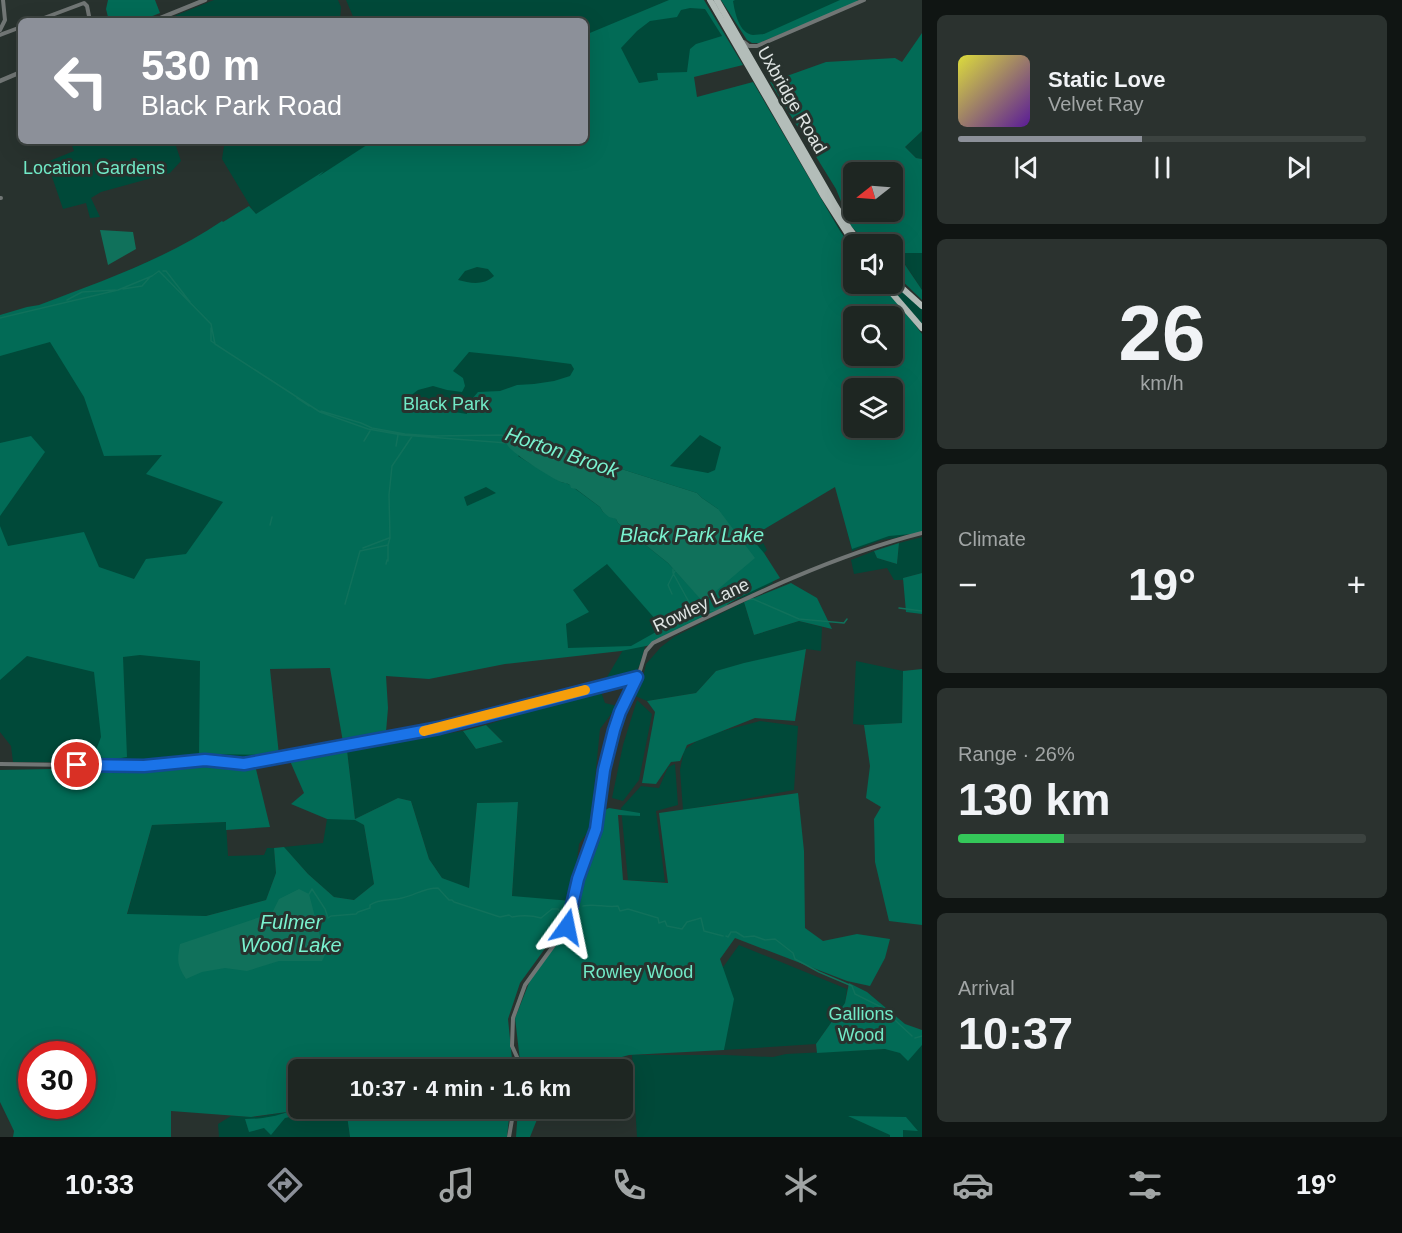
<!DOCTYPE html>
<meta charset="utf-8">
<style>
body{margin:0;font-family:Arial,sans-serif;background:#2b322f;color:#f1f3f6;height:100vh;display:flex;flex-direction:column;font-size:22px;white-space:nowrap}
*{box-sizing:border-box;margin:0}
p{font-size:20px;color:#a1a5a5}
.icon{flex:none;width:33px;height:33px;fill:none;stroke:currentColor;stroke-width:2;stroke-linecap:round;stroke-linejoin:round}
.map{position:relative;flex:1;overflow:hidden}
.side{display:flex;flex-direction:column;gap:15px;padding:15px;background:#101513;width:480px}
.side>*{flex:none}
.guide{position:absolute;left:18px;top:18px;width:570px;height:126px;border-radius:9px;box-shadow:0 6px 24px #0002,0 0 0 2px #3c4340;background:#8c9099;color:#fff;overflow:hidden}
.needle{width:39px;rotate:253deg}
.buttons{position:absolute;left:843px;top:162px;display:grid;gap:12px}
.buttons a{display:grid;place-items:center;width:60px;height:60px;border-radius:9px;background:#1e2622;box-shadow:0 6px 24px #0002,0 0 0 2px #3c4340;font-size:30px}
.speed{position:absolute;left:18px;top:1041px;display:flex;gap:12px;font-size:30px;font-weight:700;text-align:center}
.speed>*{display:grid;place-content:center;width:78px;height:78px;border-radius:50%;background:#1e2622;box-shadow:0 6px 24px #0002,0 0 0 2px #3c4340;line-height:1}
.speed .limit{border:9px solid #d22;background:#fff;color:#111}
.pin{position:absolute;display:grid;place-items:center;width:51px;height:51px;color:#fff;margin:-26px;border:3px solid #fff;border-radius:50%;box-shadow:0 2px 6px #0007}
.me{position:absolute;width:66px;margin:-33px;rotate:12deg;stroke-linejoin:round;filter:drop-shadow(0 0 4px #0008)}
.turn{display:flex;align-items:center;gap:21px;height:126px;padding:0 24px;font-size:27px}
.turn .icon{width:78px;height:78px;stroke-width:2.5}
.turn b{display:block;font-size:42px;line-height:51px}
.big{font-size:45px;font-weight:800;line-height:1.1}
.side .widget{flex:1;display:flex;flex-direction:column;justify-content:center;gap:9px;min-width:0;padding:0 21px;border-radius:9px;background:#2b322f}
.side .dial{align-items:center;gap:0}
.dial b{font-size:78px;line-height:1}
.song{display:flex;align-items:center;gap:18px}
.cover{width:72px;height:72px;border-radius:9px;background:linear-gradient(135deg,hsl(60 70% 55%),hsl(270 70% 35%))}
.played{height:6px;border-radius:3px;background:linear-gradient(90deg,#8c9099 45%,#3c4340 45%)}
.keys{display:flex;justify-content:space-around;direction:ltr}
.heat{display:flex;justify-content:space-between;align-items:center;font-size:33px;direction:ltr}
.charge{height:9px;border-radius:4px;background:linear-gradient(90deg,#34c759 26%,#3c4340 0)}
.trip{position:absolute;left:288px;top:1059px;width:345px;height:60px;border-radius:9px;background:#1e2622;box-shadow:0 6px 24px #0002,0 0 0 2px #3c4340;font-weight:800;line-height:60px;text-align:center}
.tabs{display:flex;height:96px;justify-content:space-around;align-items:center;background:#0c0f0e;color:#a1a5a5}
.tabs .icon{width:42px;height:42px}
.tabs .selected{color:#8c9099}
.tabs b{font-size:27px;color:#f1f3f6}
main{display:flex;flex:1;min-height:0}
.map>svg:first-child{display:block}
.green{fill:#004939;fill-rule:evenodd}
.forest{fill:#026b56;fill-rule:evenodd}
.water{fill:#10715b}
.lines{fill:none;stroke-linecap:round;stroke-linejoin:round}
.stream{stroke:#10715b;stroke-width:1.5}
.minor{stroke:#717675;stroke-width:4}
.tertiary{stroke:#717675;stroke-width:4.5}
.primary{stroke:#b3bdb9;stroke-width:6}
.route-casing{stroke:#114b97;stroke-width:15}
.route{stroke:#1a73e8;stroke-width:10}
.slow{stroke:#f59e0b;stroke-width:10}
.labels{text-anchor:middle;stroke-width:6;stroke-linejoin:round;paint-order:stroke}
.street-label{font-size:18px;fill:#dee4e2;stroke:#28322e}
.park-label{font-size:18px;fill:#71eac7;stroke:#28322e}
.water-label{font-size:20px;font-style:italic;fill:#79f2cf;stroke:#28322e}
</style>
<main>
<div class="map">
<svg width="922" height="1137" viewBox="0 0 922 1137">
<rect width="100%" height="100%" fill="#28322e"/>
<!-- green -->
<path class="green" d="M214 0H338L341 7 340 21H162Z
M346 0H703L722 36 692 76 695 98 821 199 848 243 854 284H880L922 335V530L896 538 881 540 852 551 836 484 758 533 767 550 764 553 762 552 773 583 751 594 723 605 646 642C637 677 640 674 604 682L623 650 382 670 385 735 346 742 335 664 265 665 273 756 243 761 202 758 129 763 13 762 11 746 0 732V317L49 306 255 214 222 159 224 146 220 141H585V21H355ZM854 316H892V356H854ZM854 388H892V428H854Z
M722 0H858V1L750 40Z
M922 131V159L916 158 905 147Z
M62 141H173L176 146 181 161 170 173 101 192 91 198 100 217 90 218 86 203 63 209 50 171 54 170 55 165 52 162 47 164V162L74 151 71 143 64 146Z
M897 252 922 253V290Z
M893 281 922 309V324L887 284H892Z
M922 537V573L903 578V580H894L887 568 854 574 851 560 874 551 877 558 897 564 899 543Z
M744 602 754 635 799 621 822 627 821 651 806 649 716 671 696 693 647 701 633 695 643 678 646 664 661 647 674 637Z
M856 661 903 671 902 723 864 725 853 724Z
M600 689 605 703 617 706 600 729 590 829 579 844 572 901 512 897 518 802 477 803 469 889 442 878 429 859 411 801 398 798 355 819 364 825 374 884 354 900 334 897 308 874 284 847 323 843 327 819H355L347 750 463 731 476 749 503 742 486 725Z
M637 700 652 714 639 780 623 801 612 798 623 745Z
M760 721 798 726 794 790 683 810 680 770 684 750 704 736Z
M675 764 678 805 656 811 665 882 628 880 621 808 641 786 659 788 668 767Z
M226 822 228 856 264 855 267 848H274L276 873 266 900 206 916 127 915 152 825Z
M739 945 847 989 845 1003 816 1044 724 1050 730 997 721 970Z
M922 1039V1137H637L632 1055H725L773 1057 786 1054 885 1049Z
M307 1109H346L350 1137H219L218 1124 231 1116 256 1117Z"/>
<!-- forest -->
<path class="forest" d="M108 0H155L160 13 140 21H109L106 9Z
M669 0H704L743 65 694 77 697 97 753 82 840 231 853 250 854 284H879L902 308 922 334V533L889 536 852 549 835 487 758 533 752 539 764 553 780 578 738 598 705 618 651 645 621 651 505 664 429 679 386 676 388 708 386 732 343 742 330 668 270 669 279 755 199 754 200 661 140 655 123 657 127 757 91 763 101 737 94 672 27 656 0 680V526L8 546 84 532 99 567 134 579 146 559 186 554 223 502 146 474 162 455 104 456 84 397 50 342 0 356V315L27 307 39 305C100 282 168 258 222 221L223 222 249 206 256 214 324 171 319 176 373 141H585V35ZM690 8 705 9 722 36 696 44 690 49 687 72 657 73 658 80 639 83 621 48 637 31 650 21 677 17 681 10ZM477 267 488 269 494 276C483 286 470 283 458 280L465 271ZM854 316H892V356H854ZM469 352 517 357 571 364 574 369 570 376 554 381 534 384 517 385 500 391 478 392 467 405V414L442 410 433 413 431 409 412 407 409 402 410 396 418 390 433 386 447 390 462 392 465 386 463 378 453 371ZM854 388H892V428H854ZM700 435 721 447 715 470 708 473 670 466ZM538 439 596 461 697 493 702 498 718 509 703 601 668 563 618 523 616 519 603 512 600 507 570 485 566 483 561 482 518 456ZM486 487 496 493 467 506 464 497ZM607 564 663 628 631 646 568 648 566 624 589 612 573 590Z
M721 0H735L733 1C735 13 739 33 753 35 757 35 760 34 764 34L840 0H857L858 2 759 43H752L747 40Z
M922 33V131L905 147 916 158 922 159V253H897L922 290V300L893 272 892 244H868L851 226 836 189 770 82 826 62 895 58 902 62ZM854 172H892V212H854Z
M31 436 45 452 0 516V443Z
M899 543 897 564 877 558 874 551Z
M922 573V614L906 612 903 578Z
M791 583 817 598 832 629 799 621 754 635 744 602Z
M806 649 795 721 755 718 687 745 680 761 671 762 656 784 642 783 655 712 647 701 696 693 716 671 744 663Z
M922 669V925L889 921 875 862 874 819 881 807 866 798 870 766 864 725 902 723 903 671Z
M486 725 503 742 476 749 463 731Z
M347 750 355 819 398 798 411 801 429 859 442 878 469 888 477 803 518 802 512 896 572 901 570 914 520 983 508 1019 513 1069 298 1070V1108L307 1109 299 1111 315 1108 337 1109 317 1111 285 1118 271 1135 264 1128 249 1132 245 1119C259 1119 275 1117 287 1112L251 1117 171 1111V1137H13L14 1131 0 1102V770L255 765 270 827 226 830V822L152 825 127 914 206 916 266 900 276 873 274 848 284 847 308 874 334 897 354 900 374 884 364 825 355 820 327 819 291 804 304 793 290 761ZM32 1054H82V1106H32Z
M798 793 804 851 805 928 823 941 857 934 890 939 885 958 870 986 847 981 735 938 720 959 734 999 724 1050 629 1055 590 1066 573 1069H521L515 1018 531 978 573 923 583 870 597 835 601 812 609 808 640 813V816L618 815 623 880 668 883 659 813Z
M849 983 867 992 905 1024 922 1030V1045L908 1061 900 1053 885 1049 817 1053 816 1044 845 1003Z
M346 1109H510L507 1137H350Z
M518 1109V1108L579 1109 575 1120 538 1117 530 1137H516Z
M848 1116 906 1117 918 1131 903 1130V1137H890V1135Z"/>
<!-- water -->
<path class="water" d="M100 230 133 232 136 249 108 265Z
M513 432H519L596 461 697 493 702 498 718 509 755 558 703 602 668 563 618 523 616 519 609 517 603 512 600 507 576 489 571 488 570 485C567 483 564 483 561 482 553 479 508 451 507 444 506 439 510 435 513 432Z
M299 889 309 894 325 955 322 961H279L247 971 225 968 202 972 186 979C177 965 177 961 180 944L272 913 279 899Z"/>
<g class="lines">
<!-- stream -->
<path class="stream" d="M163 271H166L190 302
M123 289 142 286 150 277
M67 300 82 292 115 290
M0 318 118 290 152 276 159 271 211 324 215 344 320 412 368 429 402 435 507 443
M211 328V341L214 343
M297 398 309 406
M321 411 361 423 372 428 405 434 433 436 501 435 508 438
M364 441 370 431
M396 446 398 435
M270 525 272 517
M363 548 389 538
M386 564 387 560 388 561V545L390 538 389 495 392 466 413 435
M673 569V573L695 613 715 610 727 605
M672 594 668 585 675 571
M747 600 753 599 799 619 844 623 847 619
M345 604 360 551 388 545
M899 608 922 611
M309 894 312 889 325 909 328 918 331 916 356 914 358 912 370 908V905C379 898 392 901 402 898 416 895 423 888 438 888L449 900H452L454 902 500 917 509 915 512 917C522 915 531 915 541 918L552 909H558L560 912 569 910
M583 906C594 903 606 908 618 906L620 911 628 909 658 918 659 923 665 921 667 926 682 929 687 922 701 918 704 931 723 936
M576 910 579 908
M726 936 728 937 731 932H736L744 937 754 936 765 940 775 939 793 953 795 959 819 972 852 986 855 994 881 1007 912 1036
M915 1038 922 1036"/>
<!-- minor -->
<path class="minor" d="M36 21 84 3 87 6 89 16
M0 30 5 20 3 0
M0 35 21 27
M744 42 749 46H757L864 0
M0 198H1
M0 764 144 766 205 760 244 764 439 728 637 677
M518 1070 517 1057 512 1046 513 1018 525 985 567 927 578 880 596 829 605 770 614 730 620 712 639 674 646 651 653 643C740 601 828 557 922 533
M509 1137 514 1108"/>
<!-- tertiary -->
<path class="tertiary" d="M153 21 205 0
M0 81 21 72"/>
<!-- primary -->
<path class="primary" d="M710 0 824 197 854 244
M717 0 834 203 849 228 861 244
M892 279 922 306
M884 284 922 328"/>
</g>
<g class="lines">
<!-- route casing -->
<g class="route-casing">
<path id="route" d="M77 765 144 766 205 760 244 764 439 728 637 677 620 712 614 730 604 770 596 829 578 879 567 927"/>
</g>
<!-- route -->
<use href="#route" class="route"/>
<!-- slow -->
<path class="slow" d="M424 731 585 690"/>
</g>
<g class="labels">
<!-- street labels -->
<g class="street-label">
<text transform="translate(792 100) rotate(60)" y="6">Uxbridge Road</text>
<text transform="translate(701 605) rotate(-25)" y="6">Rowley Lane</text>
</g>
<!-- park labels -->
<g class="park-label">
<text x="94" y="174">Location Gardens</text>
<text x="446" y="410">Black Park</text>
<text x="638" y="978">Rowley Wood</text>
<text x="861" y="1020">Gallions<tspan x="861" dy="21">Wood</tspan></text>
</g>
<!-- water labels -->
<g class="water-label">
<text transform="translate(562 452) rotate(19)" y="7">Horton Brook</text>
<text x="692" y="542">Black Park Lake</text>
<text x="291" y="929">Fulmer<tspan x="291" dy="23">Wood Lake</tspan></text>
</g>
</g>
</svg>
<div class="buttons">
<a><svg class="needle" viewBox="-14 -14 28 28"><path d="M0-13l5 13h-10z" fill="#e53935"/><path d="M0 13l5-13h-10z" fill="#a1a5a5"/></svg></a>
<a><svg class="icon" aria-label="sound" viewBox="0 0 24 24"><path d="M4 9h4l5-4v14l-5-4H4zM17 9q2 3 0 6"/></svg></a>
<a><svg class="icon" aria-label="search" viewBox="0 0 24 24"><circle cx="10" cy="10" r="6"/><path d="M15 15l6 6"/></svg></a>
<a><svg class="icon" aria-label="layers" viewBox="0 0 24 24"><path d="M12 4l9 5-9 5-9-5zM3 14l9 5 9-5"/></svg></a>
</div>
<div class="speed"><div class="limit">30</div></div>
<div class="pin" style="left:77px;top:765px;background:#d93025"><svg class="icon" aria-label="arrive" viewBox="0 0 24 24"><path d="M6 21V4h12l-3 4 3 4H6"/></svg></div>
<svg class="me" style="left:567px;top:927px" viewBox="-20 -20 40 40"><path d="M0-17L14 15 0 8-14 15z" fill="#1a73e8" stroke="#fff" stroke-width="4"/></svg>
<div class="trip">10:37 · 4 min · 1.6 km</div>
<div class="guide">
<div class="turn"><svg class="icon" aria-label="left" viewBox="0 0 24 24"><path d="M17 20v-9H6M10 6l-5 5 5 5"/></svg><div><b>530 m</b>Black Park Road</div></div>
</div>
</div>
<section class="side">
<div class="widget">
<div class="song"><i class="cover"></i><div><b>Static Love</b><p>Velvet Ray</p></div></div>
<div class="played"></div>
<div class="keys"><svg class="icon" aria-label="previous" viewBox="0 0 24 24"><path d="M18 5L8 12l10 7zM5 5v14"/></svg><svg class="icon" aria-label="pause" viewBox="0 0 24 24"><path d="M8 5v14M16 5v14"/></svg><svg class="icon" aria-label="next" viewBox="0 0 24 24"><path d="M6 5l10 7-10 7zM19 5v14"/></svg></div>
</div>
<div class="widget dial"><b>26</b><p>km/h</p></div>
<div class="widget"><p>Climate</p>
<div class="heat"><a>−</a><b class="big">19°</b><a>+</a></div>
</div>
<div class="widget"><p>Range · 26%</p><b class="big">130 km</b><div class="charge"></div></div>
<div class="widget"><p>Arrival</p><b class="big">10:37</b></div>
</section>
</main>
<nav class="tabs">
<b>10:33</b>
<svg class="icon selected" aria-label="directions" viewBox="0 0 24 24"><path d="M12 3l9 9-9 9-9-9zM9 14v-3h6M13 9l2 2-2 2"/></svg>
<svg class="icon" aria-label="music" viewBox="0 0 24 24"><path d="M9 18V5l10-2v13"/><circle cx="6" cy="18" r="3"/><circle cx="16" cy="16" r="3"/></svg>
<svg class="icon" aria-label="phone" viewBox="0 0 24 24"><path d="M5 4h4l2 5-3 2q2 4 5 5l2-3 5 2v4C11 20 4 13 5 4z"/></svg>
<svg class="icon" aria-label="climate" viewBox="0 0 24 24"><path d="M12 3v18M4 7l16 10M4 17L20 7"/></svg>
<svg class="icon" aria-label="car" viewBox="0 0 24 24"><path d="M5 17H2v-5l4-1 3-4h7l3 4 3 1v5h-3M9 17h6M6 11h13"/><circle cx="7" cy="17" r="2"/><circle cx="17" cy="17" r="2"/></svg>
<svg class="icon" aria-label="filters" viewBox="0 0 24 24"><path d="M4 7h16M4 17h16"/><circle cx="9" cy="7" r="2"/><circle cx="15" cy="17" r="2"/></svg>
<b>19°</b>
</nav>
